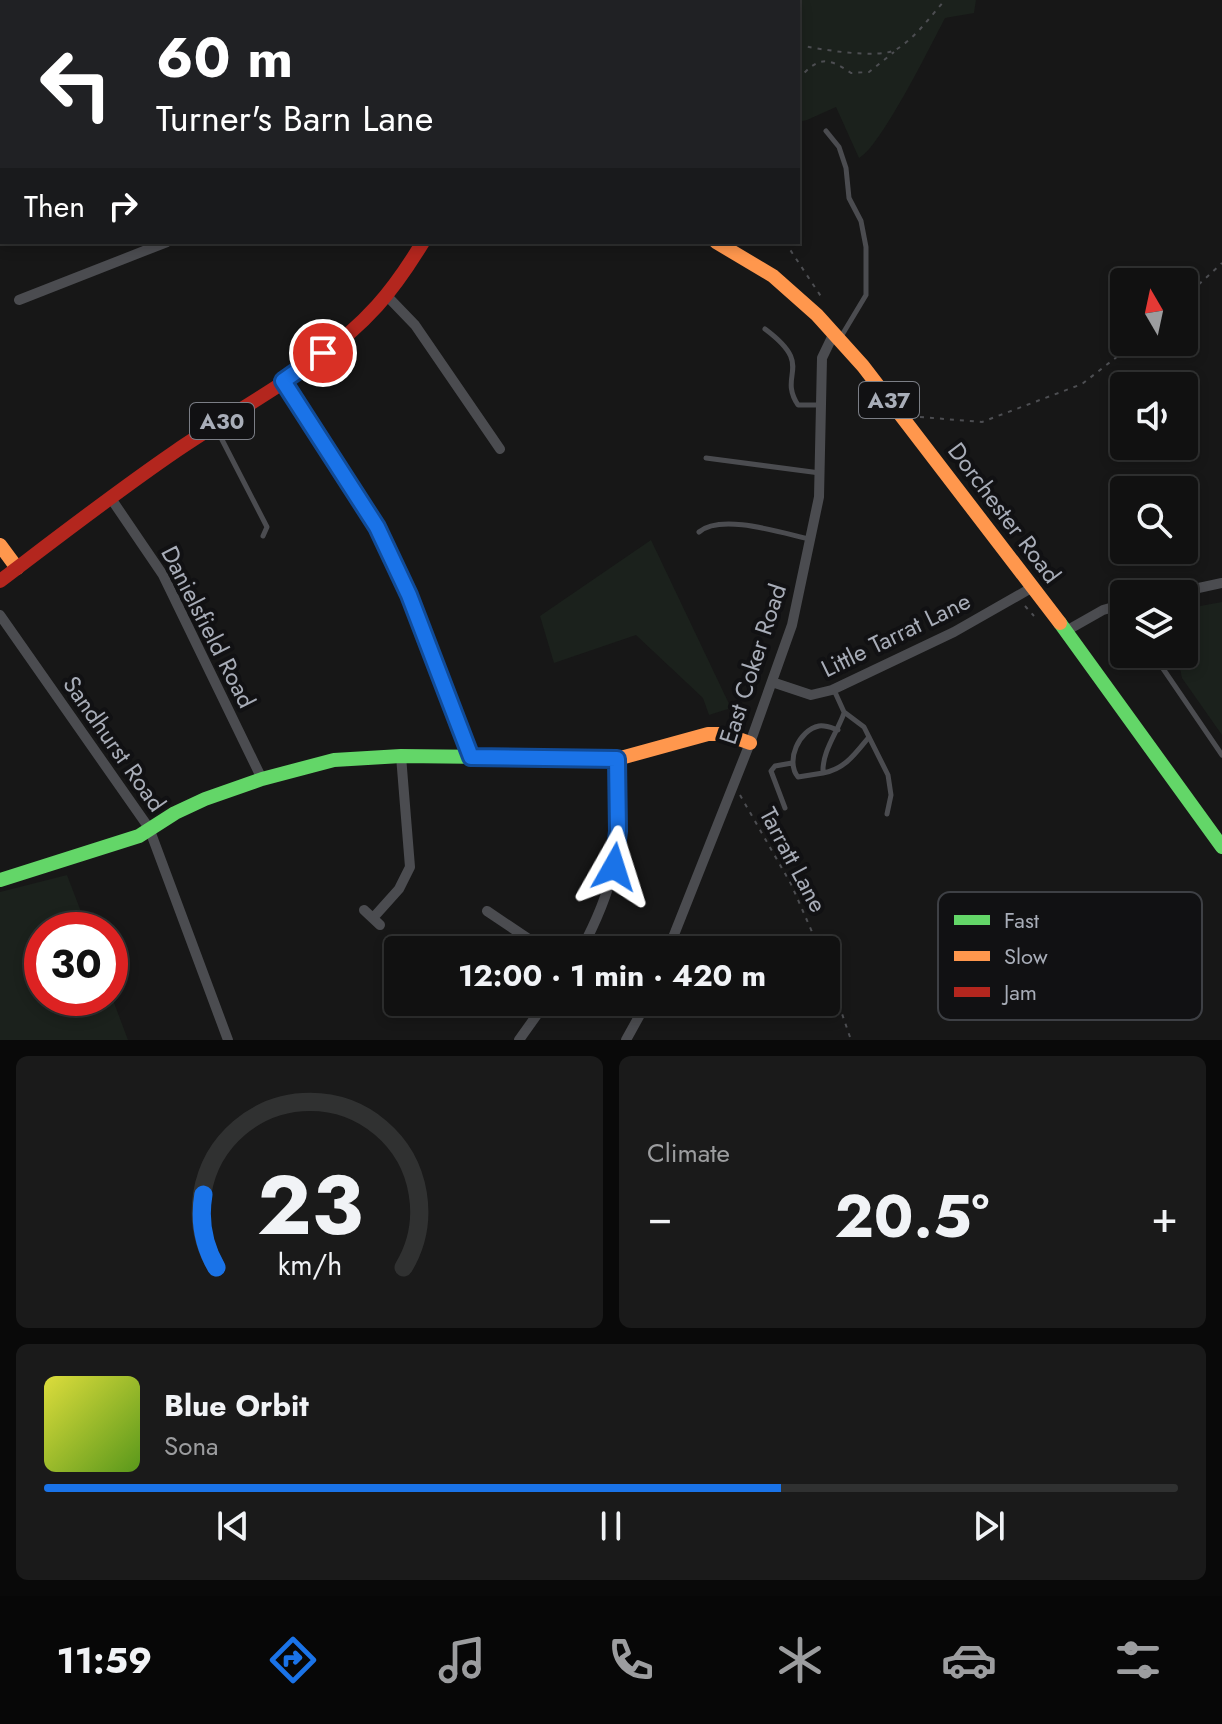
<!DOCTYPE html>
<meta charset="utf-8">
<style>
body{margin:0;font-family:Jost,sans-serif;background:#1a1a1a;color:#f1f3f6;height:100vh;display:flex;flex-direction:column;font-size:30px;white-space:nowrap}
*{box-sizing:border-box;margin:0}
p{font-size:26px;color:#9c9d9f}
.icon{flex:none;width:44px;height:44px;fill:none;stroke:currentColor;stroke-width:2;stroke-linecap:round;stroke-linejoin:round}
.map{position:relative;height:1040px;overflow:hidden}
.drawer{display:flex;flex-direction:column;gap:16px;padding:16px;background:#090909;flex:1}
.drawer>*{flex:none}
.banner{position:absolute;left:0px;top:0px;width:800px;height:244px;box-shadow:0 4px 12px #0003,0 0 0 2px #303131;background:#202124;color:#fff;overflow:hidden}
.needle{width:52px;rotate:351deg}
.buttons{position:absolute;left:1110px;top:268px;display:grid;gap:16px}
.buttons a{display:grid;place-items:center;width:88px;height:88px;border-radius:8px;background:#111;box-shadow:0 4px 12px #0003,0 0 0 2px #303131;font-size:40px}
.speed{position:absolute;left:24px;top:912px;display:flex;gap:16px;font-size:40px;font-weight:700;text-align:center}
.speed>*{display:grid;place-content:center;width:104px;height:104px;border-radius:50%;background:#111;box-shadow:0 4px 12px #0003,0 0 0 2px #303131;line-height:1}
.speed .limit{border:12px solid #d22;background:#fff;color:#111}
.pin{position:absolute;display:grid;place-items:center;width:68px;height:68px;color:#fff;margin:-34px;border:4px solid #fff;border-radius:50%;box-shadow:0 2px 8px #0007}
.me{position:absolute;width:88px;margin:-44px;rotate:6deg;stroke-linejoin:round;filter:drop-shadow(0 0 6px #0008)}
.turn{display:flex;align-items:center;gap:28px;height:168px;padding:0 24px;font-size:36px}
.turn .icon{width:104px;height:104px;stroke-width:2.5}
.turn b{display:block;font-size:56px;line-height:68px}
.then{display:flex;align-items:center;height:76px;padding:0 24px;background:#0003;gap:16px;font-size:30px}
.big{font-size:60px;font-weight:700;line-height:1.1}
.drawer .card{flex:1;display:flex;flex-direction:column;justify-content:center;gap:12px;min-width:0;padding:0 28px;border-radius:12px;background:#1a1a1a}
.drawer .dial{align-items:center;gap:0}
.dial svg{height:208px;overflow:visible;fill:none;stroke:#303131;stroke-width:7;stroke-linecap:round;text-anchor:middle}
.dial text{fill:#f1f3f6;stroke:none}
.song{display:flex;align-items:center;gap:24px}
.cover{width:96px;height:96px;border-radius:12px;background:linear-gradient(135deg,hsl(60 70% 55%),hsl(90 70% 35%))}
.played{height:8px;border-radius:4px;background:linear-gradient(90deg,#1a73e8 65%,#303131 65%)}
.keys{display:flex;justify-content:space-around;direction:ltr}
.heat{display:flex;justify-content:space-between;align-items:center;font-size:44px;direction:ltr}
.drawer .tiles{flex:1;display:grid;gap:16px;grid-template-columns:1fr 1fr}
.card:last-child{grid-column:span 2}
.trip{position:absolute;left:384px;top:936px;width:456px;height:80px;border-radius:8px;background:#111;box-shadow:0 4px 12px #0003,0 0 0 2px #303131;font-weight:700;line-height:80px;text-align:center}
.tab-bar{display:flex;height:128px;justify-content:space-around;align-items:center;background:#070707;color:#9c9d9f}
.tab-bar .icon{width:56px;height:56px}
.tab-bar .current{color:#1a73e8}
.tab-bar b{font-size:36px;color:#f1f3f6}
.map>svg:first-child{display:block}
.green{fill:#1b211c}
.lines{fill:none;stroke-linecap:round;stroke-linejoin:round}
.path{stroke:#4d4e52;stroke-width:2;stroke-dasharray:4 6;stroke-linecap:butt}
.lane{stroke:#4b4c50;stroke-width:5}
.street{stroke:#4b4c50;stroke-width:10}
.fast{stroke:#63d668;stroke-width:14}
.slow{stroke:#ff974d;stroke-width:14}
.jam{stroke:#b3261e;stroke-width:14}
.route-casing{stroke:#114b97;stroke-width:20}
.route{stroke:#1a73e8;stroke-width:14}
.labels{text-anchor:middle;stroke-width:8;stroke-linejoin:round;paint-order:stroke}
.shield{fill:#111113;stroke:#7b7e86;stroke-width:2}
.shield-label{font-size:22px;font-weight:bold;fill:#a8adb8}
.street-label{font-size:24px;fill:#a8adb8;stroke:#111113}
.key{fill:#111113;stroke:#3e4045;stroke-width:2}
.key-label{font-size:22px;fill:#a8adb8}
</style>
<div class="map">
<svg width="1222" height="1040" viewBox="0 0 1222 1040">
<rect width="100%" height="100%" fill="#171717"/>
<!-- green -->
<path class="green" d="M698 0H976L974 13 945 18C931 45 880 148 859 158L836 107 807 120 798 122V2Z
M651 540 731 708 709 715 703 698 636 635 554 663 540 616Z
M1222 602V735L1182 678 1177 654H1184V609Z
M67 875 88 930H42V998H110V992L128 1040H0V892Z"/>
<g class="lines">
<!-- path -->
<path class="path" d="M696 0 697 2
M712 0V2
M763 2 764 0
M798 45C819 49 879 60 897 49 916 37 930 17 945 0
M798 80C817 57 827 56 851 73L869 72 894 52
M785 242 822 298
M1184 298 1222 263
M920 417 982 422 1082 384 1136 342
M1025 606 1034 616
M740 795 791 884 820 950
M826 967 851 1040"/>
<!-- lane -->
<path class="lane" d="M826 131 839 147 846 168 849 198 861 221 866 247V295L842 335
M765 329C816 367 777 373 798 405H821
M217 430 267 527 263 536
M706 458 820 473
M699 532C721 513 782 533 809 539
M1153 654 1222 755
M834 690 844 712 864 727 888 775 891 795 887 814
M844 713C837 733 822 751 823 773 845 769 855 754 869 737
M823 773 798 777C785 761 799 730 819 726 826 725 832 728 838 730
M785 808 771 771 775 766 792 763"/>
<!-- street -->
<path class="street" d="M114 0V2
M0 177H2
M388 297 415 325 500 449
M19 300 167 242
M283 381 377 527 409 595 471 757
M110 497 163 575 262 779
M1171 594 1222 583
M0 615 149 828 228 1040
M1066 631 1103 610 1124 604
M772 682 811 695 832 690 954 632 1033 587
M364 910 380 925
M487 911 545 950
M373 918 399 889 410 867 401 756
M581 950C595 924 607 896 614 867 622 832 618 794 617 759
M668 950 750 743 792 625 819 497 822 358 834 333
M519 1040 546 1002
M626 1040 647 1002"/>
<!-- fast -->
<path class="fast" d="M524 2 526 0
M1060 623 1222 847
M0 880 139 836 175 813 205 799 262 779 334 760 401 756 564 758"/>
<!-- slow -->
<path class="slow" d="M716 242 773 276 817 315 863 366 1060 623
M0 545 17 568
M564 758 617 759 708 734H725L750 743"/>
<!-- jam -->
<path class="jam" d="M0 581C58 537 116 492 176 451 243 405 322 367 377 306 395 286 409 265 423 242"/>
</g>
<g class="lines">
<!-- route casing -->
<g class="route-casing">
<path id="route" d="M323 353 283 381 377 527 409 595 471 757 617 759 618 831 614 867"/>
</g>
<!-- route -->
<use href="#route" class="route"/>
</g>
<g class="labels">
<!-- shield labels -->
<g class="shield">
<rect x="859" y="382" width="60" height="36" rx="6"/>
<rect x="190" y="403" width="64" height="36" rx="6"/>
</g>
<g class="shield-label">
<text x="889" y="408">A37</text>
<text x="222" y="429">A30</text>
</g>
<!-- street labels -->
<g class="street-label">
<text transform="translate(1004 513) rotate(53)" y="8">Dorchester Road</text>
<text transform="translate(208 627) rotate(63)" y="8">Danielsfield Road</text>
<text transform="translate(896 635) rotate(-26)" y="8">Little Tarrat Lane</text>
<text transform="translate(753 664) rotate(-72)" y="8">East Coker Road</text>
<text transform="translate(114 744) rotate(55)" y="8">Sandhurst Road</text>
<text transform="translate(793 860) rotate(62)" y="8">Tarratt Lane</text>
</g>
</g>
<!-- legend -->
<rect x="938" y="892" width="264" height="128" rx="12" class="key"/>
<rect x="954" y="915" width="36" height="10" fill="#63d668"/>
<rect x="954" y="951" width="36" height="10" fill="#ff974d"/>
<rect x="954" y="987" width="36" height="10" fill="#b3261e"/>
<g class="key-label">
<text x="1004" y="928">Fast</text>
<text x="1004" y="964">Slow</text>
<text x="1004" y="1000">Jam</text>
</g>
</svg>
<div class="buttons">
<a><svg class="needle" viewBox="-14 -14 28 28"><path d="M0-13l5 13h-10z" fill="#e53935"/><path d="M0 13l5-13h-10z" fill="#9c9d9f"/></svg></a>
<a><svg class="icon" aria-label="sound" viewBox="0 0 24 24"><path d="M4 9h4l5-4v14l-5-4H4zM17 9q2 3 0 6"/></svg></a>
<a><svg class="icon" aria-label="search" viewBox="0 0 24 24"><circle cx="10" cy="10" r="6"/><path d="M15 15l6 6"/></svg></a>
<a><svg class="icon" aria-label="layers" viewBox="0 0 24 24"><path d="M12 4l9 5-9 5-9-5zM3 14l9 5 9-5"/></svg></a>
</div>
<div class="speed"><div class="limit">30</div></div>
<div class="pin" style="left:323px;top:353px;background:#d93025"><svg class="icon" aria-label="arrive" viewBox="0 0 24 24"><path d="M6 21V4h12l-3 4 3 4H6"/></svg></div>
<svg class="me" style="left:614px;top:867px" viewBox="-20 -20 40 40"><path d="M0-17L14 15 0 8-14 15z" fill="#1a73e8" stroke="#fff" stroke-width="4"/></svg>
<div class="trip">12:00 · 1 min · 420 m</div>
<div class="banner">
<div class="turn"><svg class="icon" aria-label="left" viewBox="0 0 24 24"><path d="M17 20v-9H6M10 6l-5 5 5 5"/></svg><div><b>60 m</b>Turner's Barn Lane</div></div>
<div class="then">Then<svg class="icon" aria-label="right" viewBox="0 0 24 24"><path d="M7 20v-9h11M14 6l5 5-5 5"/></svg></div>
</div>
</div>
<section class="drawer">
<div class="tiles">
<div class="card dial"><svg viewBox="0 0 100 80">
<path d="M14 69A42 42 0 1 1 86 69"/>
<path d="M14 69A42 42 0 0 1 9 41" stroke="#1a73e8"/>
<text x="50" y="56" font-size="32" font-weight="700">23</text>
<text x="50" y="72" font-size="11">km/h</text>
</svg></div>
<div class="card"><p>Climate</p>
<div class="heat"><a>−</a><b class="big">20.5°</b><a>+</a></div>
</div>
<div class="card">
<div class="song"><i class="cover"></i><div><b>Blue Orbit</b><p>Sona</p></div></div>
<div class="played"></div>
<div class="keys"><svg class="icon" aria-label="previous" viewBox="0 0 24 24"><path d="M18 5L8 12l10 7zM5 5v14"/></svg><svg class="icon" aria-label="pause" viewBox="0 0 24 24"><path d="M8 5v14M16 5v14"/></svg><svg class="icon" aria-label="next" viewBox="0 0 24 24"><path d="M6 5l10 7-10 7zM19 5v14"/></svg></div>
</div>
</div>
</section>
<nav class="tab-bar">
<b>11:59</b>
<svg class="icon current" aria-label="directions" viewBox="0 0 24 24"><path d="M12 3l9 9-9 9-9-9zM9 14v-3h6M13 9l2 2-2 2"/></svg>
<svg class="icon" aria-label="music" viewBox="0 0 24 24"><path d="M9 18V5l10-2v13"/><circle cx="6" cy="18" r="3"/><circle cx="16" cy="16" r="3"/></svg>
<svg class="icon" aria-label="phone" viewBox="0 0 24 24"><path d="M5 4h4l2 5-3 2q2 4 5 5l2-3 5 2v4C11 20 4 13 5 4z"/></svg>
<svg class="icon" aria-label="climate" viewBox="0 0 24 24"><path d="M12 3v18M4 7l16 10M4 17L20 7"/></svg>
<svg class="icon" aria-label="car" viewBox="0 0 24 24"><path d="M5 17H2v-5l4-1 3-4h7l3 4 3 1v5h-3M9 17h6M6 11h13"/><circle cx="7" cy="17" r="2"/><circle cx="17" cy="17" r="2"/></svg>
<svg class="icon" aria-label="filters" viewBox="0 0 24 24"><path d="M4 7h16M4 17h16"/><circle cx="9" cy="7" r="2"/><circle cx="15" cy="17" r="2"/></svg>
</nav>
